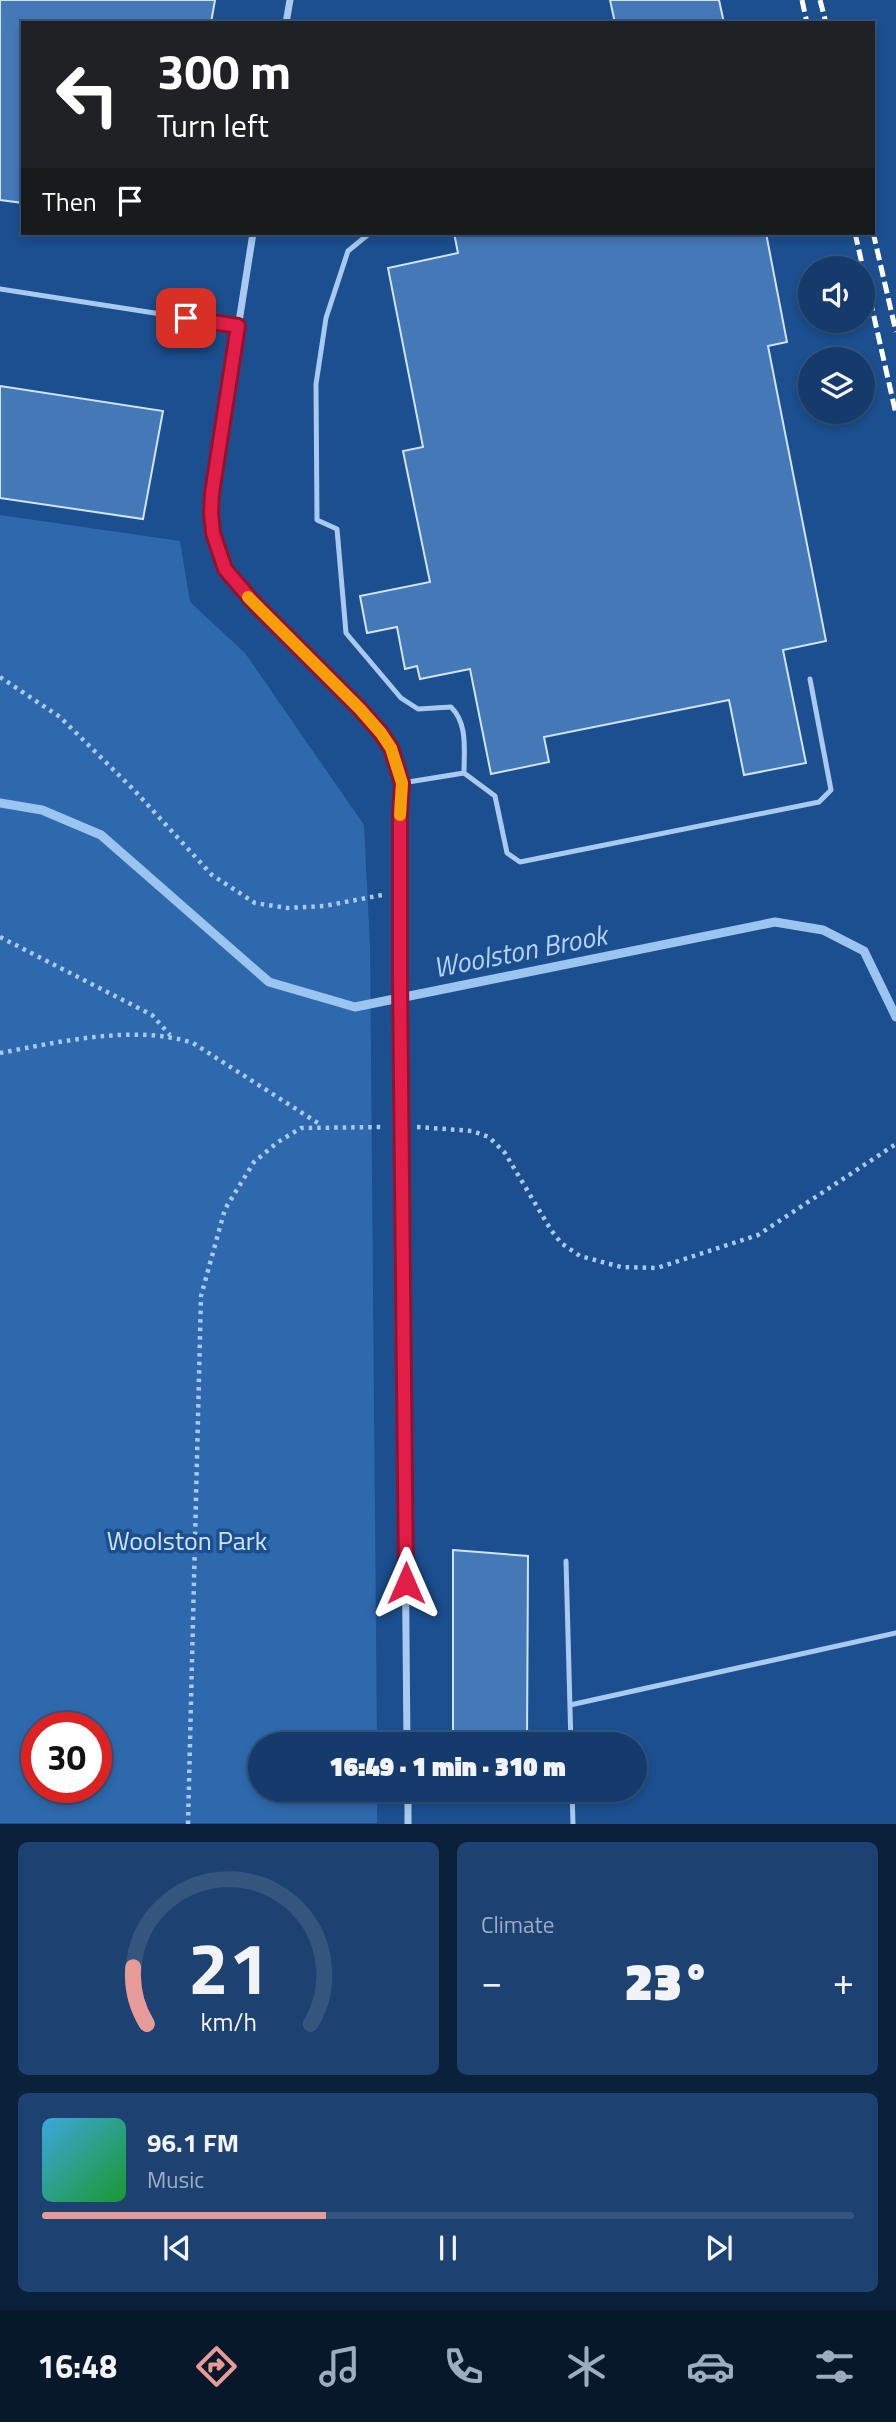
<!DOCTYPE html>
<meta charset="utf-8">
<style>
body{margin:0;font-family:"Titillium Web",sans-serif;background:#1d4271;color:#f1f3f6;height:100vh;display:flex;flex-direction:column;font-size:26px;white-space:nowrap}
*{box-sizing:border-box;margin:0}
p{font-size:23px;color:#9dadc1}
.icon{flex:none;width:38px;height:38px;fill:none;stroke:currentColor;stroke-width:2;stroke-linecap:round;stroke-linejoin:round}
.map{position:relative;height:1824px;overflow:hidden}
.details{display:flex;flex-direction:column;gap:18px;padding:18px;background:#0b203b;flex:1}
.details>*{flex:none}
.top-card{position:absolute;left:21px;top:21px;width:854px;height:214px;border-radius:0px;box-shadow:0 4px 10px #0003,0 0 0 2px #33557e;background:#202124;color:#fff;overflow:hidden}
.tools{position:absolute;left:798px;top:256px;display:grid;gap:14px}
.tools a{display:grid;place-items:center;width:77px;height:77px;border-radius:50%;background:#143b6b;box-shadow:0 4px 10px #0003,0 0 0 2px #33557e;font-size:35px}
.speed{position:absolute;left:21px;top:1712px;display:flex;gap:14px;font-size:35px;font-weight:700;text-align:center}
.speed>*{display:grid;place-content:center;width:91px;height:91px;border-radius:50%;background:#143b6b;box-shadow:0 4px 10px #0003,0 0 0 2px #33557e;line-height:1}
.speed .limit{border:10px solid #d22;background:#fff;color:#111}
.pin{position:absolute;display:grid;place-items:center;width:60px;height:60px;color:#fff;margin:-30px;border-radius:14px;box-shadow:0 4px 10px #0006}
.me{position:absolute;width:77px;margin:-38px;rotate:0deg;stroke-linejoin:round;filter:drop-shadow(0 0 5px #0008)}
.turn{display:flex;align-items:center;gap:24px;height:147px;padding:0 21px;font-size:32px}
.turn .icon{width:91px;height:91px;stroke-width:2.5}
.turn b{display:block;font-size:49px;line-height:60px}
.then{display:flex;align-items:center;height:66px;padding:0 21px;background:#0003;gap:14px;font-size:26px}
.big{font-size:52px;font-weight:800;line-height:1.1}
.details .tile{flex:1;display:flex;flex-direction:column;justify-content:center;gap:10px;min-width:0;padding:0 24px;border-radius:10px;background:#1d4271}
.details .dial{align-items:center;gap:0}
.dial svg{height:182px;overflow:visible;fill:none;stroke:#33557e;stroke-width:7;stroke-linecap:round;text-anchor:middle}
.dial text{fill:#f1f3f6;stroke:none}
.song{display:flex;align-items:center;gap:21px}
.cover{width:84px;height:84px;border-radius:10px;background:linear-gradient(135deg,hsl(200 70% 55%),hsl(130 70% 35%))}
.played{height:7px;border-radius:4px;background:linear-gradient(90deg,#e69b98 35%,#33557e 35%)}
.keys{display:flex;justify-content:space-around;direction:ltr}
.heat{display:flex;justify-content:space-between;align-items:center;font-size:38px;direction:ltr}
.details .tiles{flex:1;display:grid;gap:18px;grid-template-columns:1fr 1fr}
.tile:last-child{grid-column:span 2}
.trip{position:absolute;left:248px;top:1732px;width:399px;height:70px;border-radius:35px;background:#143b6b;box-shadow:0 4px 10px #0003,0 0 0 2px #33557e;font-weight:800;line-height:70px;text-align:center}
.menu{display:flex;height:112px;justify-content:space-around;align-items:center;background:#08182b;color:#9dadc1}
.menu .icon{width:49px;height:49px}
.menu .selected{color:#e69b98}
.menu b{font-size:32px;color:#f1f3f6}
.map>svg:first-child{display:block}
.green{fill:#2e69ad;fill-rule:evenodd}
.lines{fill:none;stroke-linecap:round;stroke-linejoin:round}
.stream{stroke:#9cc4f0;stroke-width:9}
.building{fill:#4478b7;stroke:#cfe3fa;stroke-width:2}
.path{stroke:#a9c9ee;stroke-width:4.5;stroke-dasharray:3.5 5;stroke-linecap:butt}
.service{stroke:#a9c9ee;stroke-width:5}
.minor{stroke:#a9c9ee;stroke-width:7}
.rail{stroke:#fff;stroke-width:5;stroke-dasharray:12 5;stroke-linecap:butt}
.route-casing{stroke:#92132f;stroke-width:18}
.route{stroke:#e11d48;stroke-width:12}
.slow{stroke:#f59e0b;stroke-width:12}
.labels{text-anchor:middle;stroke-width:7;stroke-linejoin:round;paint-order:stroke}
.park-label{font-size:26px;fill:#cfe3fa;stroke:#1b4f8f}
.water-label{font-size:28px;font-style:italic;fill:#b5d3f5;stroke:#1b4f8f}
</style>
<div class="map">
<svg width="896" height="1824" viewBox="0 0 896 1824">
<rect width="100%" height="100%" fill="#1b4f8f"/>
<!-- green -->
<path class="green" d="M0 515 180 541 190 602 245 653 364 825 370 946 377 1745H261V1790H377V1823H0ZM37 1727H96V1787H37Z"/>
<g class="lines">
<!-- stream -->
<path class="stream" d="M0 803 42 810 101 835 269 982 355 1007 775 922 823 930 864 951 896 1017"/>
</g>
<!-- building -->
<path class="building" d="M0 0H215L211 23H23V203L0 200Z
M610 0H719L724 23H615Z
M454 233H766L787 342 768 346 826 641 783 650 806 763 744 775 729 700 544 737 549 762 491 774 470 669 420 679 417 666 405 669 397 627 367 633 360 596 430 582 403 451 423 447 388 268 458 253Z
M0 386 163 411 143 519 0 498Z
M453 1550 528 1556 527 1745H453Z"/>
<g class="lines">
<!-- path -->
<path class="path" d="M0 677 60 717 134 790 212 875 255 903 287 908 324 906 382 895
M0 937 152 1015 170 1035
M0 1053C58 1042 136 1024 193 1043L321 1125
M417 1127 472 1131 489 1137 505 1153 551 1230 561 1243 580 1256 621 1267 657 1268 758 1235 896 1144
M188 1824 201 1296 225 1209 254 1162 278 1142 301 1128 384 1127"/>
<!-- service -->
<path class="service" d="M370 233 348 251 326 318 316 384 317 520 337 529 346 633 401 698 418 709 451 707C468 724 464 749 464 773
M0 289 238 326
M402 783 464 773 495 796 507 853 520 862 819 802 831 790 810 679
M566 1561 571 1745
M570 1705 896 1633
M572 1790 573 1824"/>
<!-- minor -->
<path class="minor" d="M286 23 290 0
M253 233 212 493C210 528 217 556 236 584L360 709 381 733 391 748 402 783 400 814V978L407 1745
M408 1790V1824"/>
<!-- rail -->
<path class="rail" d="M802 0 807 23
M820 0 826 23
M873 232 896 332
M855 233 896 414"/>
</g>
<g class="lines">
<!-- route casing -->
<g class="route-casing">
<path id="route" d="M186 318 238 326 212 493 211 513 213 533 225 569 254 603 360 709 381 733 391 748 402 783 400 814V978L406 1583"/>
</g>
<!-- route -->
<use href="#route" class="route"/>
<!-- slow -->
<path class="slow" d="M248 597 360 709 381 733 391 748 402 783 400 815"/>
</g>
<g class="labels">
<!-- park labels -->
<g class="park-label">
<text x="187" y="1550">Woolston Park</text>
</g>
<!-- water labels -->
<g class="water-label">
<text transform="translate(520 951) rotate(-11)" y="10">Woolston Brook</text>
</g>
</g>
</svg>
<div class="tools">
<a><svg class="icon" aria-label="sound" viewBox="0 0 24 24"><path d="M4 9h4l5-4v14l-5-4H4zM17 9q2 3 0 6"/></svg></a>
<a><svg class="icon" aria-label="layers" viewBox="0 0 24 24"><path d="M12 4l9 5-9 5-9-5zM3 14l9 5 9-5"/></svg></a>
</div>
<div class="speed"><div class="limit">30</div></div>
<div class="pin" style="left:186px;top:318px;background:#d93025"><svg class="icon" aria-label="arrive" viewBox="0 0 24 24"><path d="M6 21V4h12l-3 4 3 4H6"/></svg></div>
<svg class="me" style="left:406px;top:1583px" viewBox="-20 -20 40 40"><path d="M0-17L14 15 0 8-14 15z" fill="#e11d48" stroke="#fff" stroke-width="4"/></svg>
<div class="trip">16:49 · 1 min · 310 m</div>
<div class="top-card">
<div class="turn"><svg class="icon" aria-label="left" viewBox="0 0 24 24"><path d="M17 20v-9H6M10 6l-5 5 5 5"/></svg><div><b>300 m</b>Turn left</div></div>
<div class="then">Then<svg class="icon" aria-label="arrive" viewBox="0 0 24 24"><path d="M6 21V4h12l-3 4 3 4H6"/></svg></div>
</div>
</div>
<section class="details">
<div class="tiles">
<div class="tile dial"><svg viewBox="0 0 100 80">
<path d="M14 69A42 42 0 1 1 86 69"/>
<path d="M14 69A42 42 0 0 1 8 44" stroke="#e69b98"/>
<text x="50" y="56" font-size="32" font-weight="700">21</text>
<text x="50" y="72" font-size="11">km/h</text>
</svg></div>
<div class="tile"><p>Climate</p>
<div class="heat"><a>−</a><b class="big">23°</b><a>+</a></div>
</div>
<div class="tile">
<div class="song"><i class="cover"></i><div><b>96.1 FM</b><p>Music</p></div></div>
<div class="played"></div>
<div class="keys"><svg class="icon" aria-label="previous" viewBox="0 0 24 24"><path d="M18 5L8 12l10 7zM5 5v14"/></svg><svg class="icon" aria-label="pause" viewBox="0 0 24 24"><path d="M8 5v14M16 5v14"/></svg><svg class="icon" aria-label="next" viewBox="0 0 24 24"><path d="M6 5l10 7-10 7zM19 5v14"/></svg></div>
</div>
</div>
</section>
<nav class="menu">
<b>16:48</b>
<svg class="icon selected" aria-label="directions" viewBox="0 0 24 24"><path d="M12 3l9 9-9 9-9-9zM9 14v-3h6M13 9l2 2-2 2"/></svg>
<svg class="icon" aria-label="music" viewBox="0 0 24 24"><path d="M9 18V5l10-2v13"/><circle cx="6" cy="18" r="3"/><circle cx="16" cy="16" r="3"/></svg>
<svg class="icon" aria-label="phone" viewBox="0 0 24 24"><path d="M5 4h4l2 5-3 2q2 4 5 5l2-3 5 2v4C11 20 4 13 5 4z"/></svg>
<svg class="icon" aria-label="climate" viewBox="0 0 24 24"><path d="M12 3v18M4 7l16 10M4 17L20 7"/></svg>
<svg class="icon" aria-label="car" viewBox="0 0 24 24"><path d="M5 17H2v-5l4-1 3-4h7l3 4 3 1v5h-3M9 17h6M6 11h13"/><circle cx="7" cy="17" r="2"/><circle cx="17" cy="17" r="2"/></svg>
<svg class="icon" aria-label="filters" viewBox="0 0 24 24"><path d="M4 7h16M4 17h16"/><circle cx="9" cy="7" r="2"/><circle cx="15" cy="17" r="2"/></svg>
</nav>
